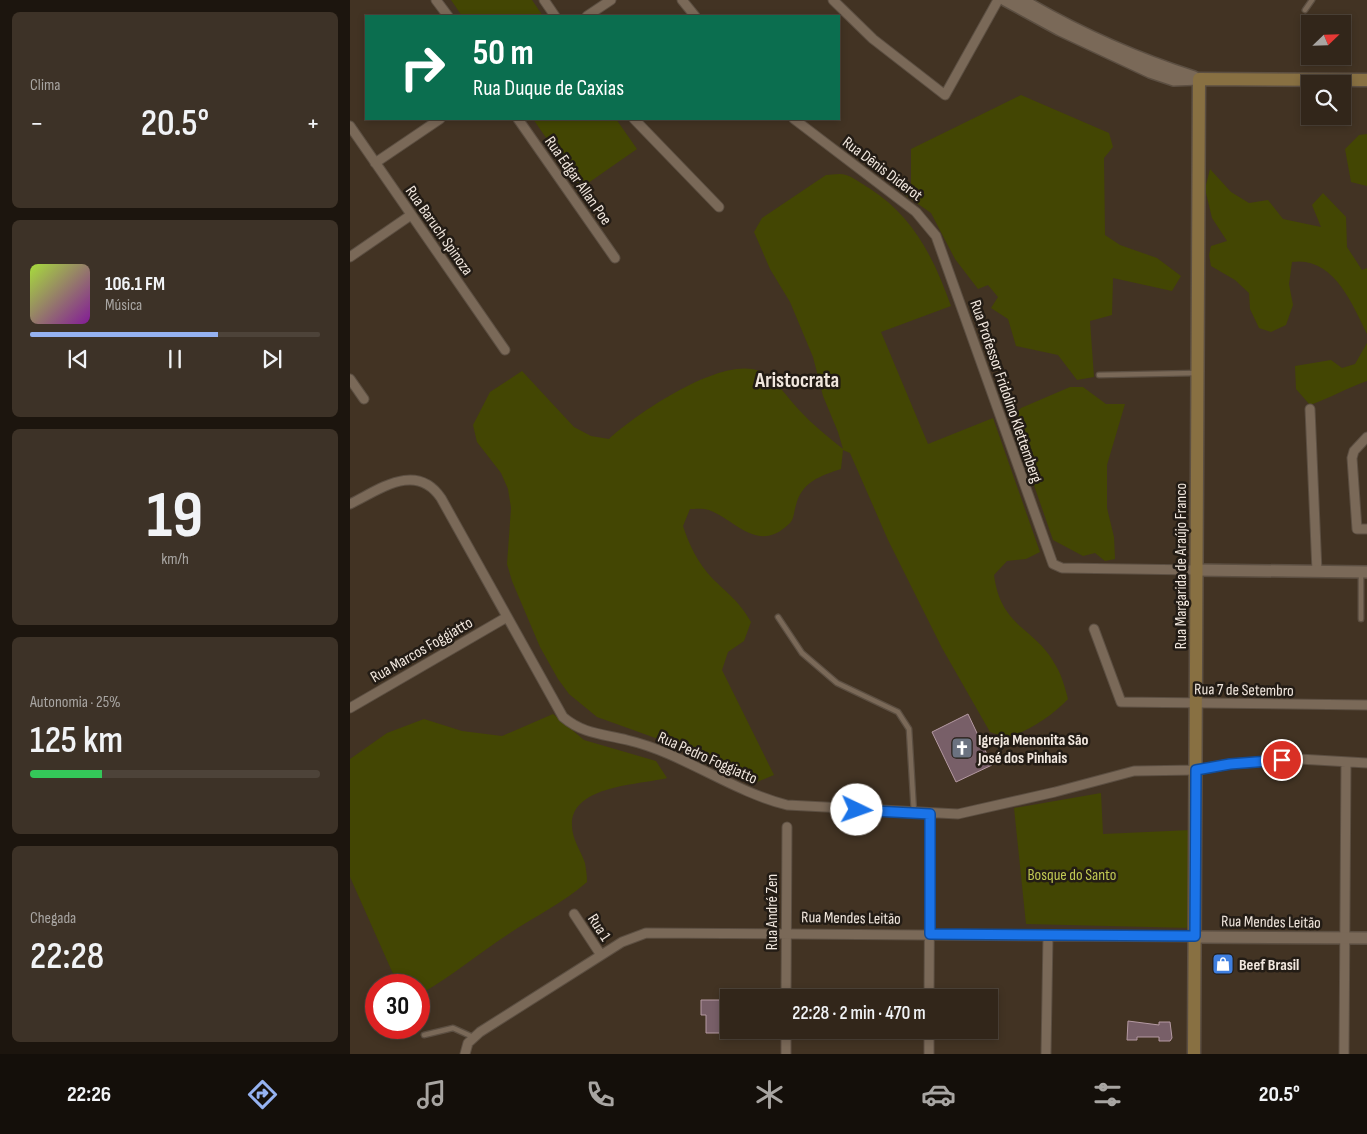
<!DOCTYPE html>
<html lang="pt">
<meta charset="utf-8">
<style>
body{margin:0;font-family:"Sofia Sans Condensed",sans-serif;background:#3d3227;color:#f1f3f6;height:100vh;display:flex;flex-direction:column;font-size:19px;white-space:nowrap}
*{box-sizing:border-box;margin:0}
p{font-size:16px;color:#a8a5a2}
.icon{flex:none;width:28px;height:28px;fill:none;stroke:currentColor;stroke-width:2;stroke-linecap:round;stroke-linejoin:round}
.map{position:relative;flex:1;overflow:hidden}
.side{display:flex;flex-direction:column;gap:12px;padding:12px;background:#1c150e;width:350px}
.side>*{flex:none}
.banner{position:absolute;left:15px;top:15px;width:475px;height:105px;border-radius:0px;box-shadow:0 2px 8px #0003,0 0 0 1px #4d4339;background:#0b6e4f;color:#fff;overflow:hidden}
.needle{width:32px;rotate:67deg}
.fabs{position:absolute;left:951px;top:15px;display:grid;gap:10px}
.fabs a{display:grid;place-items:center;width:50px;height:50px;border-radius:0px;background:#32261a;box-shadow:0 2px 8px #0003,0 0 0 1px #4d4339;font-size:25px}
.speed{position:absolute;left:15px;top:974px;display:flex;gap:10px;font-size:25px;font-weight:700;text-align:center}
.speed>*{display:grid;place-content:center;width:65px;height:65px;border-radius:50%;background:#32261a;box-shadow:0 2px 8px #0003,0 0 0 1px #4d4339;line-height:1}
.speed .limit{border:8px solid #d22;background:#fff;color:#111}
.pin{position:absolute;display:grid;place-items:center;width:42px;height:42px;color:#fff;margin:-21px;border:2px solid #fff;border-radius:50%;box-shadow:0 1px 5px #0007}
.me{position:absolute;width:55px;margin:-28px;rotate:93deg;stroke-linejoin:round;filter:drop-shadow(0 0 4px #0008)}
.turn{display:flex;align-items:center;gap:18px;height:105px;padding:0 25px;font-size:22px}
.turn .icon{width:65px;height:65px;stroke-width:2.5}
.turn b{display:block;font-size:35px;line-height:42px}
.big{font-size:38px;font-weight:600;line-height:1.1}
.side .widget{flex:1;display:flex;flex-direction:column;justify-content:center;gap:8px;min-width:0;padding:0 18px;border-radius:8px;background:#3d3227}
.side .dial{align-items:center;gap:0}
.dial b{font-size:65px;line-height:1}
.song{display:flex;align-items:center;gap:15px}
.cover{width:60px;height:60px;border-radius:8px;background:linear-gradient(135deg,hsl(80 70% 55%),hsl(290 70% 35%))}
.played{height:5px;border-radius:2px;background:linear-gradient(90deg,#95b2f1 65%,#4d4339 65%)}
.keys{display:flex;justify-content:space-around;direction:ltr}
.heat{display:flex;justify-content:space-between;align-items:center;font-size:28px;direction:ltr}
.charge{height:8px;border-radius:4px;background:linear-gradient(90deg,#34c759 25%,#4d4339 0)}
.trip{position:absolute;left:370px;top:989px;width:278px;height:50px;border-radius:0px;background:#32261a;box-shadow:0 2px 8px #0003,0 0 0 1px #4d4339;font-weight:600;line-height:50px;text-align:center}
.menu{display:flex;height:80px;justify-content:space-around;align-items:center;background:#140f0a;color:#a8a5a2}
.menu .icon{width:35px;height:35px}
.menu .active{color:#95b2f1}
.menu b{font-size:22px;color:#f1f3f6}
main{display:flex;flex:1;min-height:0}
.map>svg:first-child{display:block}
.green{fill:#434603}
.building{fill:#785f68;stroke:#b59aa3}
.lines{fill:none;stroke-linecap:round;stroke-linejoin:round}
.service-casing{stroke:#5c4f42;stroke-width:7}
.minor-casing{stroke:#5c4f42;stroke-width:11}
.tertiary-casing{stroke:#5c4f42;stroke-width:14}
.secondary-casing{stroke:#5c4f42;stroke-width:15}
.service{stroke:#7a6958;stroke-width:4.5}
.minor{stroke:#7a6958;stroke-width:9}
.tertiary{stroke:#7a6958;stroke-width:11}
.secondary{stroke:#887042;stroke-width:12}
.route-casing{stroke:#114b97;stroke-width:12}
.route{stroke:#1a73e8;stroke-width:9}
.labels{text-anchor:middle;stroke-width:5;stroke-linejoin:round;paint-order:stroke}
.street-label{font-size:16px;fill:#f1e7de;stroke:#231c15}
.poi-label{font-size:16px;font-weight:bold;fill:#f1e7de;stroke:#231c15;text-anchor:start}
.park-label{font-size:16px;fill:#c0c853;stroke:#231c15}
.district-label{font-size:21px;font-weight:bold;fill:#f1e7de;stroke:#231c15}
</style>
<main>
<section class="side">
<div class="widget"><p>Clima</p>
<div class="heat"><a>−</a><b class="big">20.5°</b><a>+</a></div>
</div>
<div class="widget">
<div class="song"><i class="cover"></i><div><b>106.1 FM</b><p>Música</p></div></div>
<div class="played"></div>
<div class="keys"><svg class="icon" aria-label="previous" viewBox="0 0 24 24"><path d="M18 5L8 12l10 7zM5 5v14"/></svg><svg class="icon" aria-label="pause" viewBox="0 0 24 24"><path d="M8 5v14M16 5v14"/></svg><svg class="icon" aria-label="next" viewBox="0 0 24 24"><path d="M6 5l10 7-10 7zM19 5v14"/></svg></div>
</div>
<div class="widget dial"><b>19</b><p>km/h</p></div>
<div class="widget"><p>Autonomia · 25%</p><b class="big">125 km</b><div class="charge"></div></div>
<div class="widget"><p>Chegada</p><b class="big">22:28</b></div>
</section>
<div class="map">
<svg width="1017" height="1054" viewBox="0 0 1017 1054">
<rect width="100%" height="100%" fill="#423323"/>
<!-- green -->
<path class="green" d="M101 0H182L193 16H112Z
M671 95 759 133 763 147 754 158 755 235 770 245 807 258 831 276 822 291 763 278 762 315 740 321 744 377 727 380 708 355 666 346 658 319 641 308 648 297 638 285 628 289 605 259 581 213 555 195 561 187V149Z
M183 119H266L287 149 231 188Z
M1017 134V186L1001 182 995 149 1009 135Z
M860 169 881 192 899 203 918 200 933 219 971 227 962 205 973 193 996 217 997 247 1012 270 1017 268V334C1002 303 983 256 942 262L939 284 943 305 936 325 921 332 909 328 900 309 899 293 885 280 861 266 859 255 861 246 877 241 862 218 855 189Z
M476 175C482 175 490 173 496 175 503 177 512 184 519 188 563 216 584 258 601 306L531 332 578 444 643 418 690 552 676 559 657 561 644 575C651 629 686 627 706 666 712 676 715 688 718 699 701 717 681 729 658 738L640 732 592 648 538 540 500 453 493 450 491 469C470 476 452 482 446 505 444 511 444 519 440 523 408 555 386 520 359 510 353 508 345 509 340 509L333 526C339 545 348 563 362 578 378 594 389 601 401 622L394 641 378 652 372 670 424 775 407 782 389 774 375 763 247 717 219 694 208 679 190 647 162 581 157 564 161 508 158 489 151 473 127 442 123 425 140 392 172 371 224 427 241 436 259 439C286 414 371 356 409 371 425 377 438 399 450 411 463 425 478 437 493 449L488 432 473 396 463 357 440 302 420 269 404 232 412 218Z
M1017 343V381C997 388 980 398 960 405L946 389 945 366 981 360 992 368 1005 364Z
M720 387H733L756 404H775L757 465V508L764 537 765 559 755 561 745 553 733 556 703 540 661 419 671 408Z
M203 714 234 740 306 761 317 778C290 785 220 785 222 826 222 839 231 851 235 863 236 869 237 876 237 882 213 903 184 917 157 935 128 954 102 976 72 993L69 994V985H48L0 877V759L37 733 74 719 112 731 152 736Z
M751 793 753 834 841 830V928L676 924 664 808Z"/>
<!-- building -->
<path class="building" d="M618 714 642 765 606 782 582 732Z
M351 1000H379V1033H356V1015H351Z
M778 1021 809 1025V1022H820L822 1038 820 1041H809V1037H787V1040H777Z"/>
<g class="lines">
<!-- service casing -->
<g class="service-casing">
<path id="service" d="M955 10 962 0
M749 375 846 373
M428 617 452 653 487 683 548 712 559 729 564 813
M1011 619V573
M74 1035 103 1028 123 1037"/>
</g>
<!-- minor casing -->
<g class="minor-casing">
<path id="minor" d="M86 0 98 16
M194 0 205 16
M332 0 345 16
M483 0 523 39 595 95 648 0
M237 16 261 0
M168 119 265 258
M284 119 369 207
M444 119 566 212 586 236 703 564 712 568 846 570
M0 126 155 350
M25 163 90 119
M0 257 61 215
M0 379 14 399
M960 409 967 571
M1017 437 1004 451 1002 458 1007 529H1017
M0 504C29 490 66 461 91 498L213 717C233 734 253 734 277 740 333 753 381 791 437 805L608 814 705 792 784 771 846 770 880 764 949 759 1017 763
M744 629 771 702 1017 705
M0 708 157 617
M224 914 251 955
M436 998 437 827
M579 998 580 814
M115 1054 118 1043 130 1032 272 942 296 933 845 937
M436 1054V1030
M579 1054V1030
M696 1054 698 935
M994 1054 996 762"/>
</g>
<!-- tertiary casing -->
<g class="tertiary-casing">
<path id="tertiary" d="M655 0 710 30 800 72 824 80 849 79
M672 0C726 32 785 58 844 77
M846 570 1017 572
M845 937 1017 938"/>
</g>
<!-- secondary casing -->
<g class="secondary-casing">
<path id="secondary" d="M844 1054 849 79 1017 80"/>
</g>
<!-- service -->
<use href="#service" class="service"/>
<!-- minor -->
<use href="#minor" class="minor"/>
<!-- tertiary -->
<use href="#tertiary" class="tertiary"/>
<!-- secondary -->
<use href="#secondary" class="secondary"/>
</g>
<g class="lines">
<!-- route casing -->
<g class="route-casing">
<path id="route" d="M507 810 580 814V934L845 936 846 770 880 764 932 760"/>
</g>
<!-- route -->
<use href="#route" class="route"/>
</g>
<!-- icons -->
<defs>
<g id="church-square" transform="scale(1.125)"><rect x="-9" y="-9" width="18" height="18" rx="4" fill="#6b7280" stroke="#231c15"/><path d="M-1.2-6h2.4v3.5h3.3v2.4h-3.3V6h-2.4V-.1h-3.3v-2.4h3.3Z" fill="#fff"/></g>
<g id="shop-square" transform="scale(1.125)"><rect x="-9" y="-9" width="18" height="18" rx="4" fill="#3f7fe0" stroke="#231c15"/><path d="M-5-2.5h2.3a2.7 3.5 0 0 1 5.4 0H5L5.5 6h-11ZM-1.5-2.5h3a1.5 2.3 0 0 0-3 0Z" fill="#fff"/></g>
</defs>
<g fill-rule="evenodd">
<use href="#church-square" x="612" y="748"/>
<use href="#shop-square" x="873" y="964"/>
</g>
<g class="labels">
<!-- street labels -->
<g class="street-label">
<text transform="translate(533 168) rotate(37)" y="6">Rua Dênis Diderot</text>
<text transform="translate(229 180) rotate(55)" y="6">Rua Edgar Allan Poe</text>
<text transform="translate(90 230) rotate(55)" y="6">Rua Baruch Spinoza</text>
<text transform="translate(657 391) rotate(71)" y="6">Rua Professor Fridolino Klettemberg</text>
<text transform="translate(830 566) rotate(-90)" y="6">Rua Margarida de Araújo Franco</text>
<text transform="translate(71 649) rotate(-30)" y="6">Rua Marcos Foggiatto</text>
<text transform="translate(894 689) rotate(1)" y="6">Rua 7 de Setembro</text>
<text transform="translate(358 757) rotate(24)" y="6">Rua Pedro Foggiatto</text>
<text transform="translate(421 912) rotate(-90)" y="6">Rua André Zen</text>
<text transform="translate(501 917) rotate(1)" y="6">Rua Mendes Leitão</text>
<text transform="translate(921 921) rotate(1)" y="6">Rua Mendes Leitão</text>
<text transform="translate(250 927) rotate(57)" y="6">Rua 1</text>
</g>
<!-- poi labels -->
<g class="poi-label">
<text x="628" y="745">Igreja Menonita São<tspan x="628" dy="18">José dos Pinhais</tspan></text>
<text x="889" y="970">Beef Brasil</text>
</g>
<!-- park labels -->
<g class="park-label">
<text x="722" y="880">Bosque do Santo</text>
</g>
<!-- district labels -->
<g class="district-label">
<text x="447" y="387">Aristocrata</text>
</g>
</g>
</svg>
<div class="fabs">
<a><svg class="needle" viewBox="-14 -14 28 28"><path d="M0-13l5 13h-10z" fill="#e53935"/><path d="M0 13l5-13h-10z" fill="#a8a5a2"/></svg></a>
<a><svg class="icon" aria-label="search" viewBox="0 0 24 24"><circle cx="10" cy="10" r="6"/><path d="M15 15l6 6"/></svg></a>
</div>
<div class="speed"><div class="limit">30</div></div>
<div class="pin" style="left:932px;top:760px;background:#d93025"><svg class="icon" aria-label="arrive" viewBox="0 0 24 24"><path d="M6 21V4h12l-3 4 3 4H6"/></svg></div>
<svg class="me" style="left:507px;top:810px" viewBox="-20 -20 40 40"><circle r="19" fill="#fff"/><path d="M0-13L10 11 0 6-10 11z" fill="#1a73e8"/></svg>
<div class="trip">22:28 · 2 min · 470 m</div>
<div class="banner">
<div class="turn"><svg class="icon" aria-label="right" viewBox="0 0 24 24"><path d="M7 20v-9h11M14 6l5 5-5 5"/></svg><div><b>50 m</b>Rua Duque de Caxias</div></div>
</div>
</div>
</main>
<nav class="menu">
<b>22:26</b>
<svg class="icon active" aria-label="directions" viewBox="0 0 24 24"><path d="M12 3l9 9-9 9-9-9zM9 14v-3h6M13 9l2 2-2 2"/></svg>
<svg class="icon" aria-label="music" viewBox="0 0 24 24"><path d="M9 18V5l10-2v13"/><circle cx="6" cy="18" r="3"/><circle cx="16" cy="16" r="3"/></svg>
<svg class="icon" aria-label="phone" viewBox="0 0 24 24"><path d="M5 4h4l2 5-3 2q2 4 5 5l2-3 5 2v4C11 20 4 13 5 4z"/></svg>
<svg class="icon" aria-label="climate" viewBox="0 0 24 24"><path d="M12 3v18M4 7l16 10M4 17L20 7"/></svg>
<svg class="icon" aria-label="car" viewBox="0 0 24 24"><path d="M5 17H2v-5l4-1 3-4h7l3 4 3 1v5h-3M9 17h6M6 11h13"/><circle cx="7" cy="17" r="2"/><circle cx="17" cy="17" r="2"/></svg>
<svg class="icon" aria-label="filters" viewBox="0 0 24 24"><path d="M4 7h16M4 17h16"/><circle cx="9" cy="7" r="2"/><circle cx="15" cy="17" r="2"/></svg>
<b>20.5°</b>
</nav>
